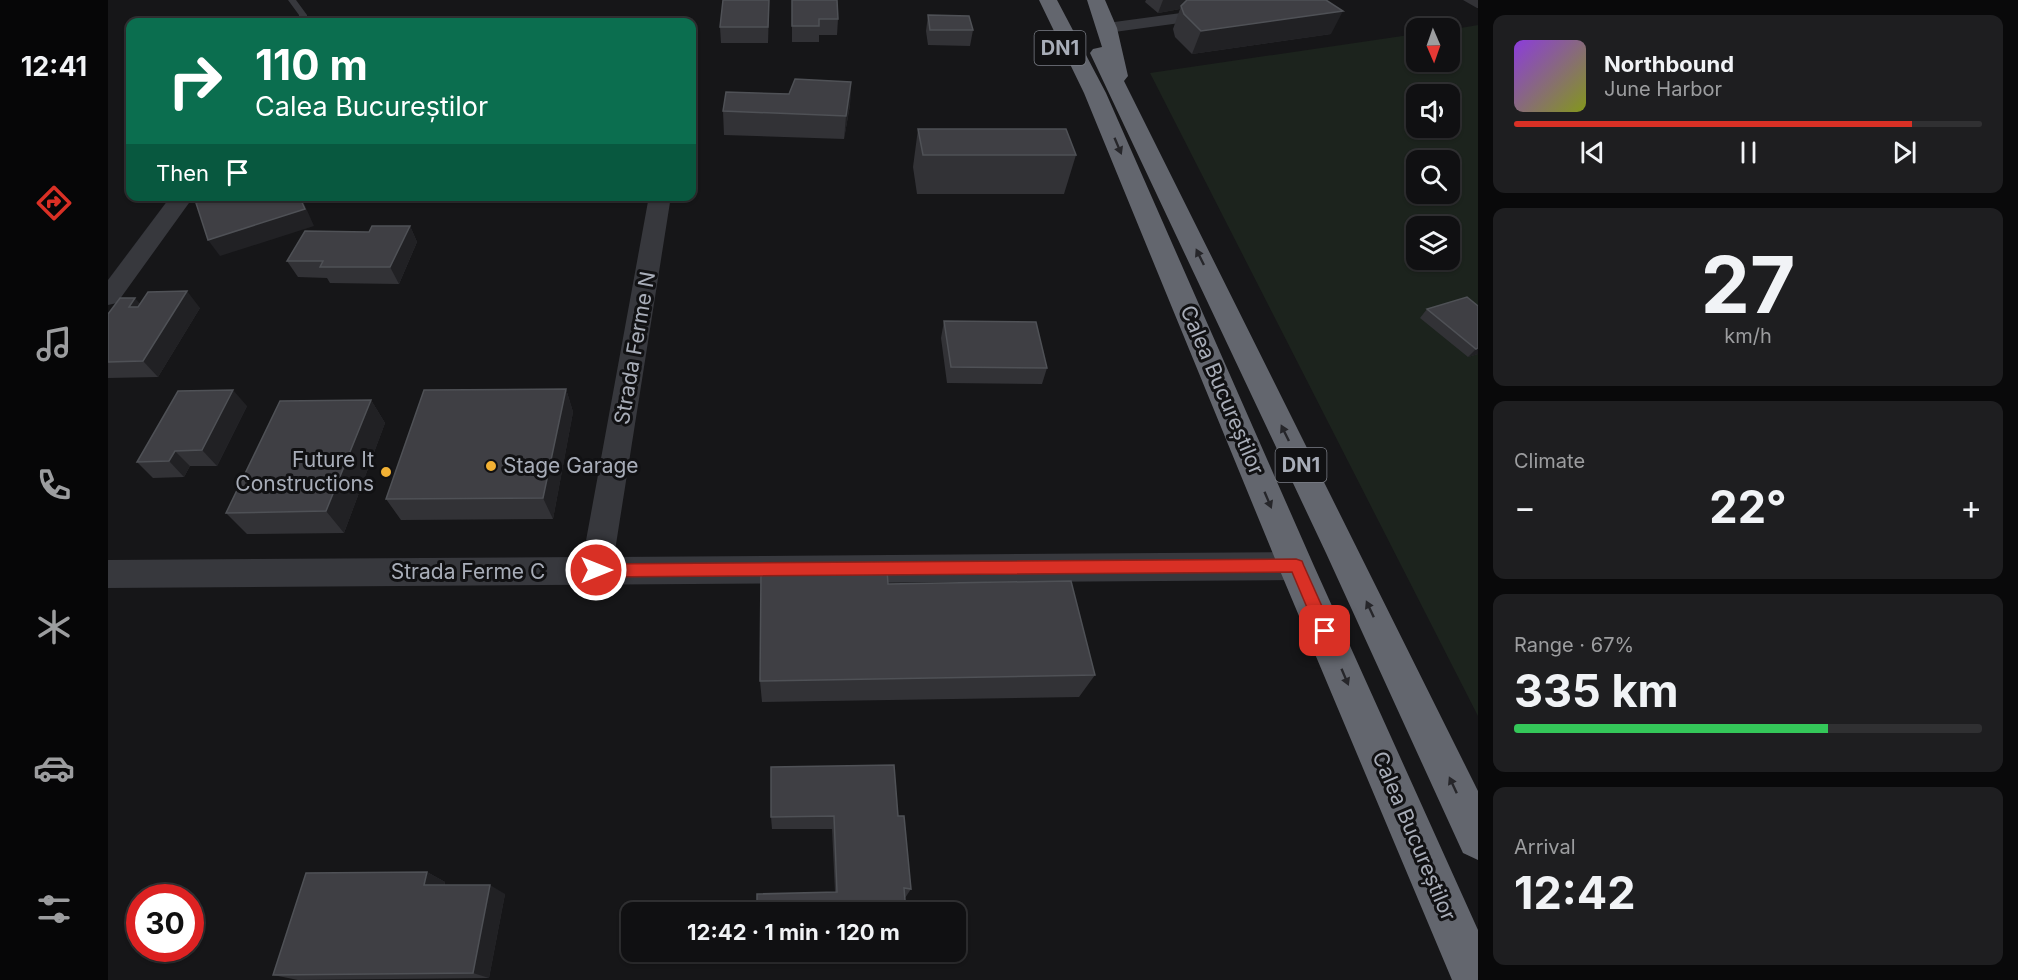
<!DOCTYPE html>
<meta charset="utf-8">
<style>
body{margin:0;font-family:Inter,sans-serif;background:#1e1e20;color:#f1f3f6;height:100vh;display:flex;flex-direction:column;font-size:22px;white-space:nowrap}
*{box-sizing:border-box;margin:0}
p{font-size:20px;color:#9c9d9f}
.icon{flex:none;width:33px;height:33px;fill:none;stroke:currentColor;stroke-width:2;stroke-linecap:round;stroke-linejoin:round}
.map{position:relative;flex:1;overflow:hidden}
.side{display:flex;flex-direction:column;gap:15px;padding:15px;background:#09090a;width:540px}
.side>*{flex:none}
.hud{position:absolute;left:18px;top:18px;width:570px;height:183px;border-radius:12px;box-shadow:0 2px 4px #0004,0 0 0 2px #303032;background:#0b6e4f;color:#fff;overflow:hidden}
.needle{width:39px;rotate:178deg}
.fabs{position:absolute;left:1298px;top:18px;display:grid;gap:12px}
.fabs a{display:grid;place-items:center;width:54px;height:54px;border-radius:12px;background:#101012;box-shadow:0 2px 4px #0004,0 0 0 2px #303032;font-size:30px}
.speed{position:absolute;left:18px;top:884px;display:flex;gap:12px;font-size:30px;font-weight:700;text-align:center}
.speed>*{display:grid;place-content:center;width:78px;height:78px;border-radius:50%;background:#101012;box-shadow:0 2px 4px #0004,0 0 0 2px #303032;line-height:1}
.speed .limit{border:9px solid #d22;background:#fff;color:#111}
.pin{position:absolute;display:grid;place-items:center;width:51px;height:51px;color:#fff;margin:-26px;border-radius:12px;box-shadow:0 3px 9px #0006}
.me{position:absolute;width:66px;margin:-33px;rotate:90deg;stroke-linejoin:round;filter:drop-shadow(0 0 4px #0008)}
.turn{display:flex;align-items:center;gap:21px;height:126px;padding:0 30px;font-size:27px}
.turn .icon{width:78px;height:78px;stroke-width:2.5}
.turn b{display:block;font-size:42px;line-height:51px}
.then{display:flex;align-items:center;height:57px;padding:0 30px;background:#0003;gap:12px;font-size:22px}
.big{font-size:45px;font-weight:700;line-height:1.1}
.side .card{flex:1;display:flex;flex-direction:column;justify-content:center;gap:9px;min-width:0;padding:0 21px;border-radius:12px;background:#1e1e20}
.side .dial{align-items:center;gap:0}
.dial b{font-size:78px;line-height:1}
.song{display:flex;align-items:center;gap:18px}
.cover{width:72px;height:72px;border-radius:9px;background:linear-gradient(135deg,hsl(270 70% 55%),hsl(70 70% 35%))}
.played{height:6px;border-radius:3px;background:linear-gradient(90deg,#d93025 85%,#303032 85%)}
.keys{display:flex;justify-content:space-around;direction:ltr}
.heat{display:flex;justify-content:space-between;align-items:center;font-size:33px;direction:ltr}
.charge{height:9px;border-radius:4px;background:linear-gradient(90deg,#34c759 67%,#303032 0)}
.trip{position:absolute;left:513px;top:902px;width:345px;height:60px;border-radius:12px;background:#101012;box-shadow:0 2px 4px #0004,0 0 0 2px #303032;font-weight:700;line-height:60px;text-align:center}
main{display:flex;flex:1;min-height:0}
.tab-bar{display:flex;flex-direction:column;width:108px;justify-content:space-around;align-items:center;background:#060607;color:#9c9d9f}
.tab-bar .icon{width:42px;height:42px}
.tab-bar .on{color:#d93025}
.tab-bar b{font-size:27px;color:#f1f3f6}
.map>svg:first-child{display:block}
.green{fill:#1c231d;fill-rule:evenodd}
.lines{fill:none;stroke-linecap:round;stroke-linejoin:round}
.lane{fill:#37383d;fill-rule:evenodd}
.street{fill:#37383d;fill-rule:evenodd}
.highway{fill:#63666e;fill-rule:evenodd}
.wall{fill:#323236}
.shaded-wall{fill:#212124}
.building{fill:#3f3f44;stroke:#4f5156;stroke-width:1.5}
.oneway{fill:#26262a}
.route{fill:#d93025;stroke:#8d1f18;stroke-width:1.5}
.poi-dot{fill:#f2b134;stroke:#111113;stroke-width:2}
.labels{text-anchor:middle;stroke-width:6;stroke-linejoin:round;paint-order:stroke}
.shield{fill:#111113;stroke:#7b7e86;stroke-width:1.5}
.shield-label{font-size:20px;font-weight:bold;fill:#a8adb8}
.street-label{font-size:21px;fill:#a8adb8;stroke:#111113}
.poi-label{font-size:21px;fill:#a8adb8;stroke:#111113;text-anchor:end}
</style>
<main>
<nav class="tab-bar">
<b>12:41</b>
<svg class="icon on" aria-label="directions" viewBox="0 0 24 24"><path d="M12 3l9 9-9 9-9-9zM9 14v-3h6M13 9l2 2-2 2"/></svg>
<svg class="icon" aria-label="music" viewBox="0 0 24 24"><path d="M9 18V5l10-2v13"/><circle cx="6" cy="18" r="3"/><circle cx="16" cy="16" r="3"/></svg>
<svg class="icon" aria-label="phone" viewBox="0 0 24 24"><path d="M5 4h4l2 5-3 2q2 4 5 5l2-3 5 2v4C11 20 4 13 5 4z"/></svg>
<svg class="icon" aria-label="climate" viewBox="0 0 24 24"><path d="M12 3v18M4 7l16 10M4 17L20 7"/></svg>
<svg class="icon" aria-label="car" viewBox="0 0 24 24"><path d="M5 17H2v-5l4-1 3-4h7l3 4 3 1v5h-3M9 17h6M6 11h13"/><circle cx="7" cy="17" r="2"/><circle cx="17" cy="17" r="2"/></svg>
<svg class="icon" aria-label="filters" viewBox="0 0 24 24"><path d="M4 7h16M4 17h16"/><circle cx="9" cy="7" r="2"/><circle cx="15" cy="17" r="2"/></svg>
</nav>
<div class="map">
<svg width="1370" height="980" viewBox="0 0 1370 980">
<rect width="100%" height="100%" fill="#161618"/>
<!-- green -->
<path class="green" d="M1370 25V716L1042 73 1308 34V62H1341V30ZM1308 94H1341V128H1308ZM1308 160H1341V194H1308ZM1308 226H1341V260H1308Z"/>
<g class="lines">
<!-- lane -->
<path class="lane" d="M180 0H188L199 15V22H191V15Z"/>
<!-- street -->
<path class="street" d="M1110 8 1116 9 1118 13 1116 17 999 33 993 32 990 28 993 24 999 23Z
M63 196H86L9 303 0 305V280Z
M541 196H563L506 557 1188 552 1199 556 1204 566 1199 576 1188 580 0 588V560L475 557Z"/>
<!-- highway -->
<path class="highway" d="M931 0H949L998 93 1206 566 1370 930V980H1344L1170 566 976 93Z
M979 0H997L1009 28 1020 76 1016 81 1370 791V860L1355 853 1218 553 982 53 985 49 994 47Z"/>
</g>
<!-- wall -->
<path class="wall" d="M684 0 730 19 729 35H711V42H684Z
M1038 0H1218L1223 34 1084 54 1067 37 1065 29 1072 9 1050 13 1037 2Z
M1355 0H1370V8H1369Z
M661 11 660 43H613L612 27Z
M820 15 865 30 862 46 820 45 818 31Z
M743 82 742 105 736 139 616 135 615 111 681 94Z
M810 129 968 155 956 194H809L805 167Z
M302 226 309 242 291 284 222 283 219 278 190 277 179 261 261 232Z
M1359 297 1370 354 1360 357 1312 318 1319 309Z
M32 303 92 308 50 377 0 378V314Z
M836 321 939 368 934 384 839 383 833 338Z
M458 389 465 412 445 519 293 520 278 499Z
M263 400 277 423 236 533 139 534 118 513Z
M139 406 109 466H82L76 477 45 478 29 462Z
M780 584 987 675 971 697 654 702 652 681Z
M790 816 803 889 797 898 727 892 724 829H664L663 817Z
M319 872 337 882V885L397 894 381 978 190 980 165 975Z
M801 956 795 962 650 963 648 957Z"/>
<!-- shaded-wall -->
<path class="shaded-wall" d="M661 0V11L660 43V27Z
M1055 0H1138L1073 6 1072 9 1050 13Z
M1235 11 1223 34 1084 54 1093 31Z
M743 82 742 105 736 139 738 116Z
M191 196H192L194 199 206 226 112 256 100 240Z
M302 226 309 242 291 284 282 267Z
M79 291 92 308 50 377 35 361Z
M27 298 41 314 21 307Z
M1370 348V354L1360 357 1368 349Z
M458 389 465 412 445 519 435 498Z
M125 390 139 406 109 466 94 450Z
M263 400 277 423 236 533 218 511Z
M67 451 82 466 76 477 61 461Z
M319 872 337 882 335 894 316 885Z
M382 885 397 894 381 978 365 973Z"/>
<!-- building -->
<path class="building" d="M615 0H661L660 27H612Z
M684 0H729L730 19H711V26H684Z
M1079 0H1218L1235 11 1093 31 1076 14 1073 6Z
M820 15 861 16 865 30H822Z
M687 79 743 82 738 116 615 111 618 92 681 94Z
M810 129H958L968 155H815Z
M111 196H116L118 202 137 196H191L197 209 100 240 88 203Z
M264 226H302L282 267H212L215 261H179L197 231 261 232Z
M79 291 35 361 0 362V314L12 298H27L21 307H30L40 292Z
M1359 297 1370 306V348L1368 349 1319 309Z
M836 321 928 322 939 368 843 367Z
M458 389 435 498 278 499 316 390Z
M125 390 94 450 67 451 61 461 29 462 70 391Z
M263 400 218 511 118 513 172 401Z
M779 570 780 584 963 581 987 675 652 681 653 573Z
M786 765 790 816H796L803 889 796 888 798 912H649V894L729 892 726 816 663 817V767Z
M319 872 316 885H382L365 973 165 975 198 873Z
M648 951H801V956L648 957Z"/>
<!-- one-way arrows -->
<defs><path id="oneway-solid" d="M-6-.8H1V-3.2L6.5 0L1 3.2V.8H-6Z" transform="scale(1.5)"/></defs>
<g class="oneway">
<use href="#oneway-solid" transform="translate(1010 146) rotate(67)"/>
<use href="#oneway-solid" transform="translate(1092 257) rotate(-116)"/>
<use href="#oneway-solid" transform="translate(1177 433) rotate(-116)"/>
<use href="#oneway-solid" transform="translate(1160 500) rotate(67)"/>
<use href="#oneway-solid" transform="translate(1262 609) rotate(-115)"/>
<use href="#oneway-solid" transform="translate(1237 677) rotate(67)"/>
<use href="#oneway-solid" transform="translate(1345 785) rotate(-115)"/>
</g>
<!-- route -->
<path class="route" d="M1188 559 1194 561 1196 566 1225 631 1222 636 1217 638 1211 636 1184 572 488 577 483 575 481 570 483 566 488 564Z"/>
<!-- markers -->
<g class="poi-dot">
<circle cx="383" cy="466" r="6"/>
<circle cx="278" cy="472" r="6"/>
</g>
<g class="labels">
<!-- shield labels -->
<g class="shield">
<rect x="926.5" y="31" width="51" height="34" rx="4.5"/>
<rect x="1167.5" y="448" width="51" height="34" rx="4.5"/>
</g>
<g class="shield-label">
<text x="952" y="55">DN1</text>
<text x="1193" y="472">DN1</text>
</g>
<!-- street labels -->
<g class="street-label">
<text transform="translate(527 348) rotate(-80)" y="7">Strada Ferme N</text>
<text transform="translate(1114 390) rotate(67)" y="7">Calea Bucureștilor</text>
<text x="360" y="579">Strada Ferme C</text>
<text transform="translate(1306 836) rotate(67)" y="7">Calea Bucureștilor</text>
</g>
<!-- poi labels -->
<g class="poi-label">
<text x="266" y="467">Future It<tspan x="266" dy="24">Constructions</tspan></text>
<text x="395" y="473" text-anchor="start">Stage Garage</text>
</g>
</g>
</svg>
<div class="fabs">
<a><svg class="needle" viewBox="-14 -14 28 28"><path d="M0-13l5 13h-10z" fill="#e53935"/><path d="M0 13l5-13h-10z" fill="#9c9d9f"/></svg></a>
<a><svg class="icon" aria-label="sound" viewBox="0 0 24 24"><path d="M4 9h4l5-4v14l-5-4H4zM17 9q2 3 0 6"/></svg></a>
<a><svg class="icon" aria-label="search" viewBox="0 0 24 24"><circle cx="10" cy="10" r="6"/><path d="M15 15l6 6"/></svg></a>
<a><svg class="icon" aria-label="layers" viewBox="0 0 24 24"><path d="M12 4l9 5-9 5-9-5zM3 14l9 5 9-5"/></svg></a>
</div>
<div class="speed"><div class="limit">30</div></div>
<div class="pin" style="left:1217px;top:631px;background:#d93025"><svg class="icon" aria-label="arrive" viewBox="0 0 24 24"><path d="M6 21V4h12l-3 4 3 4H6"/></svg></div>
<svg class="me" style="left:488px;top:570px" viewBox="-20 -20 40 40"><circle r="17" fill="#d93025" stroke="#fff" stroke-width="3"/><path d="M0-11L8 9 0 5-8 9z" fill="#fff"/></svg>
<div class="trip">12:42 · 1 min · 120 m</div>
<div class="hud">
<div class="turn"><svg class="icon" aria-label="right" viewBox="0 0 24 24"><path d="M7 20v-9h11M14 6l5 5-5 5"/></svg><div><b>110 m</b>Calea Bucureștilor</div></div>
<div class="then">Then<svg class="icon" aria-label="arrive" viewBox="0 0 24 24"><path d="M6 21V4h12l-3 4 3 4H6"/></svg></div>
</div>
</div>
<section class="side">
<div class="card">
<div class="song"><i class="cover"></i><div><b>Northbound</b><p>June Harbor</p></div></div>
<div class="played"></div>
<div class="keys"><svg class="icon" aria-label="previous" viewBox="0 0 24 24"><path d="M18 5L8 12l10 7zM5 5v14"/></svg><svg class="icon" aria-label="pause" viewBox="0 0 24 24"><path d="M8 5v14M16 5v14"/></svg><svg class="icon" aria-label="next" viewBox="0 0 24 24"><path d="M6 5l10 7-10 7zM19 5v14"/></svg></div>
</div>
<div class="card dial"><b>27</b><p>km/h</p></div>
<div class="card"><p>Climate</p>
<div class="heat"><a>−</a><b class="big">22°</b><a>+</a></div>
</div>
<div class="card"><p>Range · 67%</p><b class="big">335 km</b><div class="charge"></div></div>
<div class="card"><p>Arrival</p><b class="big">12:42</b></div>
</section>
</main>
